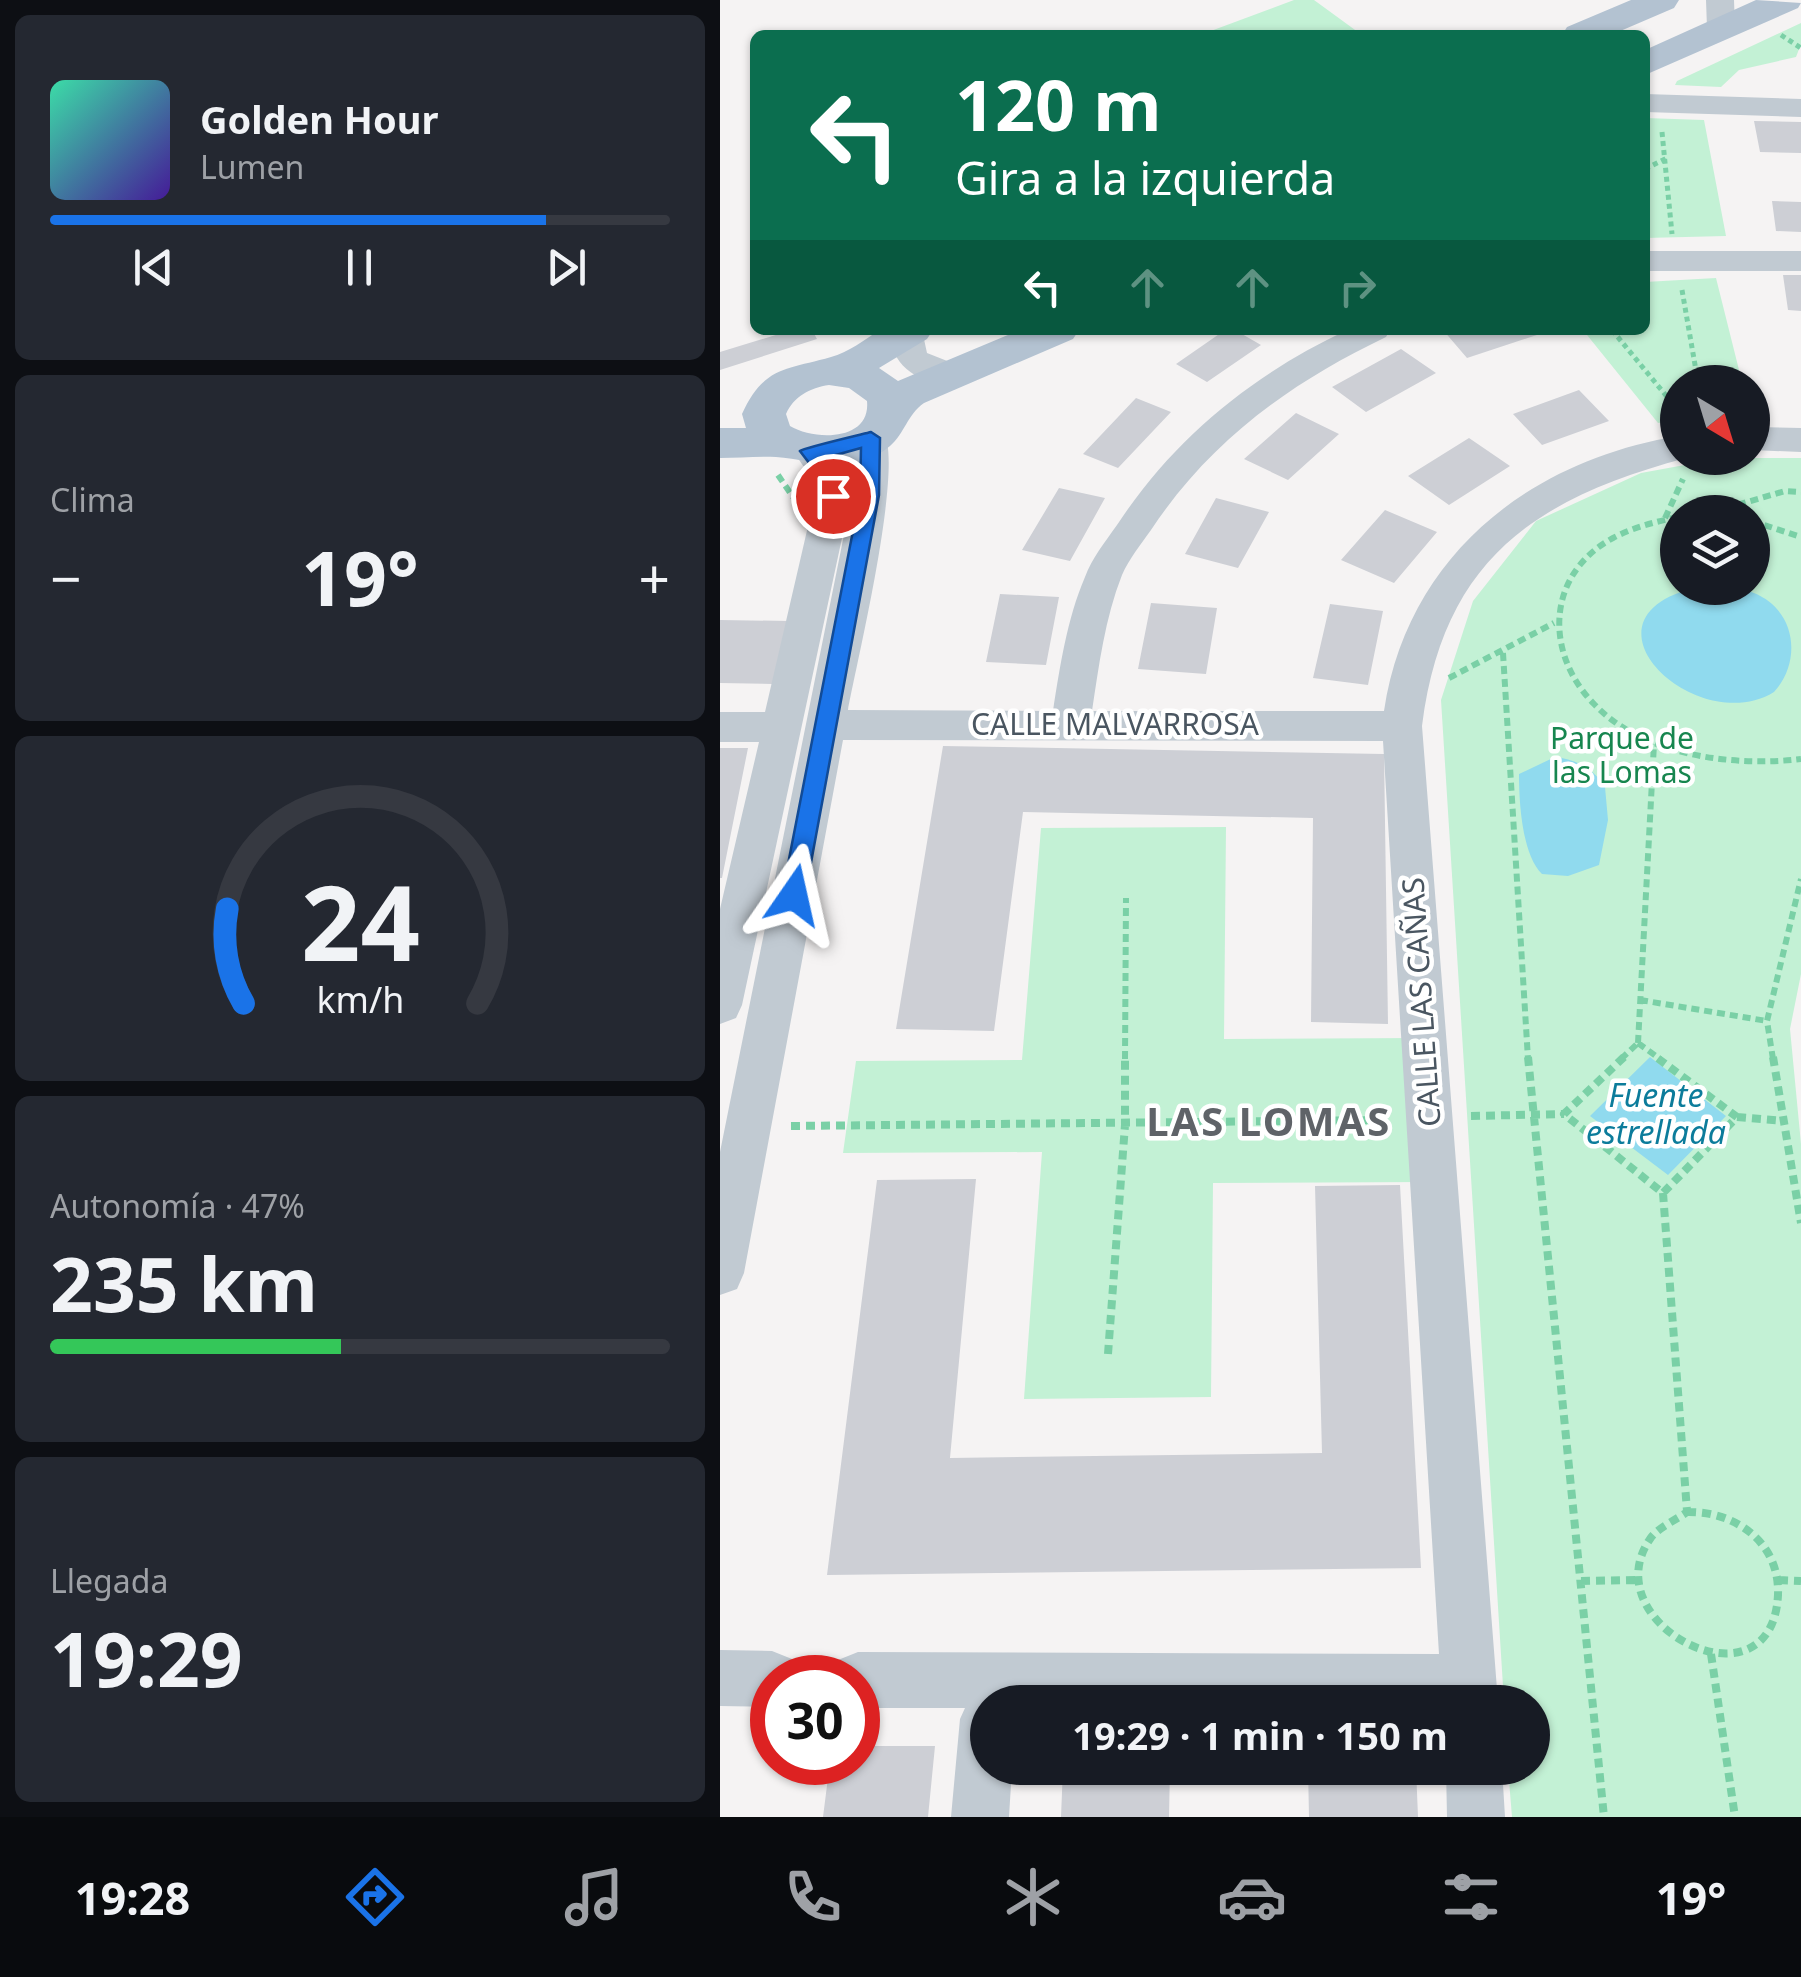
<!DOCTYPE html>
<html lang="es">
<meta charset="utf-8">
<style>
body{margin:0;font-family:"Noto Sans",sans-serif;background:#242831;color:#f1f3f6;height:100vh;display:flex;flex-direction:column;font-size:38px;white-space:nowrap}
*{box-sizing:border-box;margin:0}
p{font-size:32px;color:#9ea1a6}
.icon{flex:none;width:55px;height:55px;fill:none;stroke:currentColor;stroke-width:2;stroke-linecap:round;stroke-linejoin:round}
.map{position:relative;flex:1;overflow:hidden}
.sheet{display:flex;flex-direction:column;gap:15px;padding:15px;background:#0d0f14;width:720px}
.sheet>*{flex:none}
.top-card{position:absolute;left:30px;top:30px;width:900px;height:305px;border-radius:15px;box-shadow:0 2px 8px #0004;background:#0b6e4f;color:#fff;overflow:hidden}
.needle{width:65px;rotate:142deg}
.fabs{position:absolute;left:940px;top:365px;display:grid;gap:20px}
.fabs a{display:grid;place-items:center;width:110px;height:110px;border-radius:50%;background:#171b24;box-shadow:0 2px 8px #0004;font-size:50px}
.speed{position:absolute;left:30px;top:1655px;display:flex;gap:20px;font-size:50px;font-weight:700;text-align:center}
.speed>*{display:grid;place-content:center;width:130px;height:130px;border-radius:50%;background:#171b24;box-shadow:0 2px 8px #0004;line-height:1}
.speed .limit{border:15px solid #d22;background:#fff;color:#111}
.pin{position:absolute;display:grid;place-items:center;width:85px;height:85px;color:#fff;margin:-42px;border:5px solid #fff;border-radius:50%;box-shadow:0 2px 10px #0007}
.me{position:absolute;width:110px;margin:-55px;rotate:11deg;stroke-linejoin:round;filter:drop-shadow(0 0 8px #0008)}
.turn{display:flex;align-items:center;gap:35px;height:210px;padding:0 40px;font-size:45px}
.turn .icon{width:130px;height:130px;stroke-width:2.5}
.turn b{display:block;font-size:70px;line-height:85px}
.lanes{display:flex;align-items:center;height:95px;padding:0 40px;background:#0003;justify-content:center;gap:50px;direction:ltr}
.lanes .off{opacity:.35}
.big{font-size:75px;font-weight:700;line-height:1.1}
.sheet .widget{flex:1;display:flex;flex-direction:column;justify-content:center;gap:15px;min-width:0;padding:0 35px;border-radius:15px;background:#242831}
.sheet .dial{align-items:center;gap:0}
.dial svg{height:260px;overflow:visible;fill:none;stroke:#363941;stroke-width:7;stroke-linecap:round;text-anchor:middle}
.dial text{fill:#f1f3f6;stroke:none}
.song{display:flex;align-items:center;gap:30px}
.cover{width:120px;height:120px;border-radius:15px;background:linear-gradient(135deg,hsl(160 70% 55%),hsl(260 70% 35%))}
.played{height:10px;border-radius:5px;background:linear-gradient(90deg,#1a73e8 80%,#363941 80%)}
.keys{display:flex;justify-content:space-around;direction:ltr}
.heat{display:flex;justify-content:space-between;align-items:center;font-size:55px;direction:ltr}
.charge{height:15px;border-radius:8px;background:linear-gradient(90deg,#34c759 47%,#363941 0)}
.trip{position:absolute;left:250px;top:1685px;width:580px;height:100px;border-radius:50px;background:#171b24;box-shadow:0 2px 8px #0004;font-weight:700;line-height:100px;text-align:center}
.menu{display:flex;height:160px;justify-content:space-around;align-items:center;background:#090b0e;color:#9ea1a6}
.menu .icon{width:70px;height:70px}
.menu .on{color:#1a73e8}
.menu b{font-size:45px;color:#f1f3f6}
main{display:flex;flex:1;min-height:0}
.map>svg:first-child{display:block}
.green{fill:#c3f1d5;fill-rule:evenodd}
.water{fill:#90daee}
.building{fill:#cdcfd5}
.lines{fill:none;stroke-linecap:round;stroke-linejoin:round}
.path-far2{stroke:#7ad0a6;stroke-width:5;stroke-dasharray:5 4;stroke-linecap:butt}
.path-far1{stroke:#7ad0a6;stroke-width:6;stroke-dasharray:8 5;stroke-linecap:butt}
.path{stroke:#7ad0a6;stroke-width:8;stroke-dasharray:9 6;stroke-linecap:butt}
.minor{fill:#c1cad2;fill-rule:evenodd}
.major{fill:#b3c2d1;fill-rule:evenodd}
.route{fill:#1a73e8;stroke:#114b97;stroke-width:2.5}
.labels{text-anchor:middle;stroke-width:9;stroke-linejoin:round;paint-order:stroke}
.street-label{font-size:30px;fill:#4a5661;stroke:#fff}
.park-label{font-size:30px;fill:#17864f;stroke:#fff}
.water-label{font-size:32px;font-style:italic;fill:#0c7c9b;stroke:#fff}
.district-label{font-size:40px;font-weight:bold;letter-spacing:2.5px;fill:#5f6368;stroke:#fff}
</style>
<main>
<section class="sheet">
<div class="widget">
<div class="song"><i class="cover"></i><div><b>Golden Hour</b><p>Lumen</p></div></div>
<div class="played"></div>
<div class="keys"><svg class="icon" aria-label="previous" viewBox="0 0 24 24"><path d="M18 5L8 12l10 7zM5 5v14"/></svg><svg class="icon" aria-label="pause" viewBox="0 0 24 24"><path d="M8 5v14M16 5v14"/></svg><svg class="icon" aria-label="next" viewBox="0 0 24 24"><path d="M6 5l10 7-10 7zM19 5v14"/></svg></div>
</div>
<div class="widget"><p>Clima</p>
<div class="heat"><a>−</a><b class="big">19°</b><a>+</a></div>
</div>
<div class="widget dial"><svg viewBox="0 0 100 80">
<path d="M14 69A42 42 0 1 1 86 69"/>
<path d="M14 69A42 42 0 0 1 9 40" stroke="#1a73e8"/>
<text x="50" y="56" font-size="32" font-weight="700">24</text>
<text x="50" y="72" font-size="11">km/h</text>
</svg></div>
<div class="widget"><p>Autonomía · 47%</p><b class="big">235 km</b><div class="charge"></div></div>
<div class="widget"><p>Llegada</p><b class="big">19:29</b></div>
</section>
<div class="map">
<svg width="1081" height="1817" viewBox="0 0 1081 1817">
<rect width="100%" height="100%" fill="#f5f3f3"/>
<!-- green -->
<path class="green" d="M574 0H594L642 35H480Z
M1081 23V44L1076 57 1019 70 1001 87 955 85 957 81Z
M925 118 984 120 1006 236 925 238Z
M996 278 1022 382H958L957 420 938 423 863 330H925V282Z
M1003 458H1081V974L1070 1029 1081 1144V1817H792L788 1768H812V1702H784L721 700 753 601 816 521 921 473ZM958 512H1032V588H958Z
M506 827 504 1039 700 1038 709 1182 493 1183 491 1397 304 1399 322 1152 123 1153 136 1061 302 1060 321 828Z"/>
<!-- water -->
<path class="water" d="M974 588C994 588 1015 585 1034 593 1078 611 1081 663 1054 692 978 739 848 620 974 588Z
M835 757C856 759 874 769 885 787L888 820 879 865 848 876 822 874C802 855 799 802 799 774Z
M930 1057 1006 1116 948 1175 870 1116Z"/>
<!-- building -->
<path class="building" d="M1034 121 1081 122V153L1040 152Z
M1052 201 1081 202V232L1056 231Z
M1063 275H1081V311L1068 310Z
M72 330H92L97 339 0 370V352Z
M505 330H515L541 345 487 382 456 364Z
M723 330H821L823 333 747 358Z
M681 349 716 373 646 412 612 387Z
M859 390 889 421 822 445 793 414Z
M416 398 451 412 398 468 363 454Z
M576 413 619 434 568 480 524 459Z
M749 438 790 466 729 505 688 476Z
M339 488 385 498 350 561 302 550Z
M496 498 549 512 518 568 465 554Z
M665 510 717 532 674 583 621 560Z
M280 594 339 597 326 665 266 662Z
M431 603 497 608 486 674 418 669Z
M610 604 663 611 648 685 593 678Z
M0 620 69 621 53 684 0 683Z
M223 746 664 754 668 1024 591 1022 593 818 303 812 274 1031 176 1029Z
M0 748H28L2 878H0Z
M256 1179 230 1458 602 1453 595 1186 680 1185 701 1568 107 1575 157 1180Z
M138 1746H215L208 1817H103L110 1762H138Z
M343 1768H450L449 1817H341Z
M588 1768H696L698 1817H589Z"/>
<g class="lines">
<!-- path-far2 -->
<path class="path-far2" d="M1061 35 1081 48
M942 132 952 234
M925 169 947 158
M962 290 978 382
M892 330 953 404H958"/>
<!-- path-far1 -->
<path class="path-far1" d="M58 475 73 497
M993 512 1065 491 1081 492
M958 517C935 522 914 527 893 538 826 574 824 653 874 704 923 756 1014 767 1081 759
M945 518 963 479
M1032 521 1081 537
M783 653 808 1059
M729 678 834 623
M920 1000 1047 1021
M918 1043 940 1059
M918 1043 934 744
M405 1059 406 898
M901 1059 918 1043
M1053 1059 1047 1021 1081 879"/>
<!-- path -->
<path class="path" d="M808 1057 884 1817
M904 1057 844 1114 943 1193 1017 1117 936 1057
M1053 1057 1081 1223
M751 1116 844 1114
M1017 1117 1064 1121
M71 1126 668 1120
M943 1193 967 1511
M388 1354 405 1125V1057
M967 1512C1015 1511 1060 1542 1058 1595 1052 1716 871 1625 930 1539 937 1528 956 1520 967 1512Z
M1059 1580 1081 1581
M861 1581 918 1580
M991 1654 1015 1817"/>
<!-- minor -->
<path class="minor" d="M986 0H1014L1015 28 1011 34H991L987 28Z
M925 94 1081 99V117L925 112Z
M925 251H1081V271H925Z
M172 330H202L207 353 245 368 250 376 245 384C212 392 165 368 172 330Z
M627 330H670L666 337C570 383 490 441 431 530 421 544 409 559 402 575 385 618 379 665 372 711H664C687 557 808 461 958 436V458H966C813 499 723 561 702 726L778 1702H268V1768H292L289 1817H231L240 1719 245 1708H138V1678H111L118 1660 138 1652 719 1654 663 741 123 740 24 1273 17 1289 0 1295V1152L132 495 134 438 139 430 151 427 163 430C185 464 137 661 128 710L333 711C340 666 347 619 365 577 372 558 385 542 397 525 455 437 532 375 627 330Z
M1032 427 1081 428V452L1032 450Z
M90 439C115 446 124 473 131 496L22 1005 16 1018 0 1024V909L39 742H0V712H45L95 496 88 473 73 451 78 443Z
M0 1650 52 1651 72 1659 79 1678H52V1707L0 1706Z
M726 1768H782L785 1817H727Z"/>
<!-- major -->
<path class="major" d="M911 0H959L954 8 891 35H842L847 27Z
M1036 0 1081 3 1078 8 925 75V50Z
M160 330H213L207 339 159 368 178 381 300 330H359L353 339 204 403C187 415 185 433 170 446 134 477 94 460 56 457 37 456 18 458 0 458V428H26L22 414C44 366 66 370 111 357 128 353 145 339 160 330ZM109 385 129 388 147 401C151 441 95 441 70 426L66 414C74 396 90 388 109 385Z"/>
</g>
<!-- route -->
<path class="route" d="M151 432 160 438 159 495 85 895 74 904 62 895 140 495 141 448 105 458 114 470 122 496 113 502 106 500 96 472 80 451C83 448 139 435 151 432Z"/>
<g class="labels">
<!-- street labels -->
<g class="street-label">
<text x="395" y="735">CALLE MALVARROSA</text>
<text transform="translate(702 1002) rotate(-94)" y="10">CALLE LAS CAÑAS</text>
</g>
<!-- park labels -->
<g class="park-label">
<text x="902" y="749">Parque de<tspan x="902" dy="34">las Lomas</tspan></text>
</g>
<!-- water labels -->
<g class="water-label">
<text x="936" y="1107">Fuente<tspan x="936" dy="37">estrellada</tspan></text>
</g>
<!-- district labels -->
<g class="district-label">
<text x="549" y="1136">LAS LOMAS</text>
</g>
</g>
</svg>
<div class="fabs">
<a><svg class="needle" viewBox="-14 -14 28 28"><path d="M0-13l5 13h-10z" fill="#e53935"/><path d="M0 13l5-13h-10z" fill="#9ea1a6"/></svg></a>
<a><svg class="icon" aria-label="layers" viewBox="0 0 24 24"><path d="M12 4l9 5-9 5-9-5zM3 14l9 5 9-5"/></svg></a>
</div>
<div class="speed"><div class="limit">30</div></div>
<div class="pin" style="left:113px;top:496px;background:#d93025"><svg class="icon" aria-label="arrive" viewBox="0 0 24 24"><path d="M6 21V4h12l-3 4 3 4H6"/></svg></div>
<svg class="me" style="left:74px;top:895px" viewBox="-20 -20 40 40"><path d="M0-17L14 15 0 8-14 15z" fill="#1a73e8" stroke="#fff" stroke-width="4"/></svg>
<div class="trip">19:29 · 1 min · 150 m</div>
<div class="top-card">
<div class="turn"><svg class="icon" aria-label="left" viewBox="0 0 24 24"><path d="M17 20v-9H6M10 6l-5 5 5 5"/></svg><div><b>120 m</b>Gira a la izquierda</div></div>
<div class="lanes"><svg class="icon" aria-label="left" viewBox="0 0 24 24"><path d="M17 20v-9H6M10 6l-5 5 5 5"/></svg><svg class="icon off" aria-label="ahead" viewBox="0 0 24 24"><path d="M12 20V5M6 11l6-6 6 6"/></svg><svg class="icon off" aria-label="ahead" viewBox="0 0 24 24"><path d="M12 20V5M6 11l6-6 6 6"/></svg><svg class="icon off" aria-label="right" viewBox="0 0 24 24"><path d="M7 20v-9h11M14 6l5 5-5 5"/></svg></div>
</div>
</div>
</main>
<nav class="menu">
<b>19:28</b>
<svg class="icon on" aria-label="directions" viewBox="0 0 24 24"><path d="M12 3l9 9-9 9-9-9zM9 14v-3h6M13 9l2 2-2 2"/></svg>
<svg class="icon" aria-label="music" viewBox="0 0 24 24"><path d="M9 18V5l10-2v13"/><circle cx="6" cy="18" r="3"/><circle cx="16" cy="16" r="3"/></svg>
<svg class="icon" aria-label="phone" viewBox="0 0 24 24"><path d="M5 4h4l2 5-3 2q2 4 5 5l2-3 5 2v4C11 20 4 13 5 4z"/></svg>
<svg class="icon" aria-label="climate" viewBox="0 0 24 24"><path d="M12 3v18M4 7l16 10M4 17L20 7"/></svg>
<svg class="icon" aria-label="car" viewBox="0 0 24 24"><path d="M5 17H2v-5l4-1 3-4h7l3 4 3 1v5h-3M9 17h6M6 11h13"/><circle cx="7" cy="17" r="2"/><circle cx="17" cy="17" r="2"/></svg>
<svg class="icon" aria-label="filters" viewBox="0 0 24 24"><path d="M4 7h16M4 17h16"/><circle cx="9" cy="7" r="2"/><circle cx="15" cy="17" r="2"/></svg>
<b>19°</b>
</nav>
